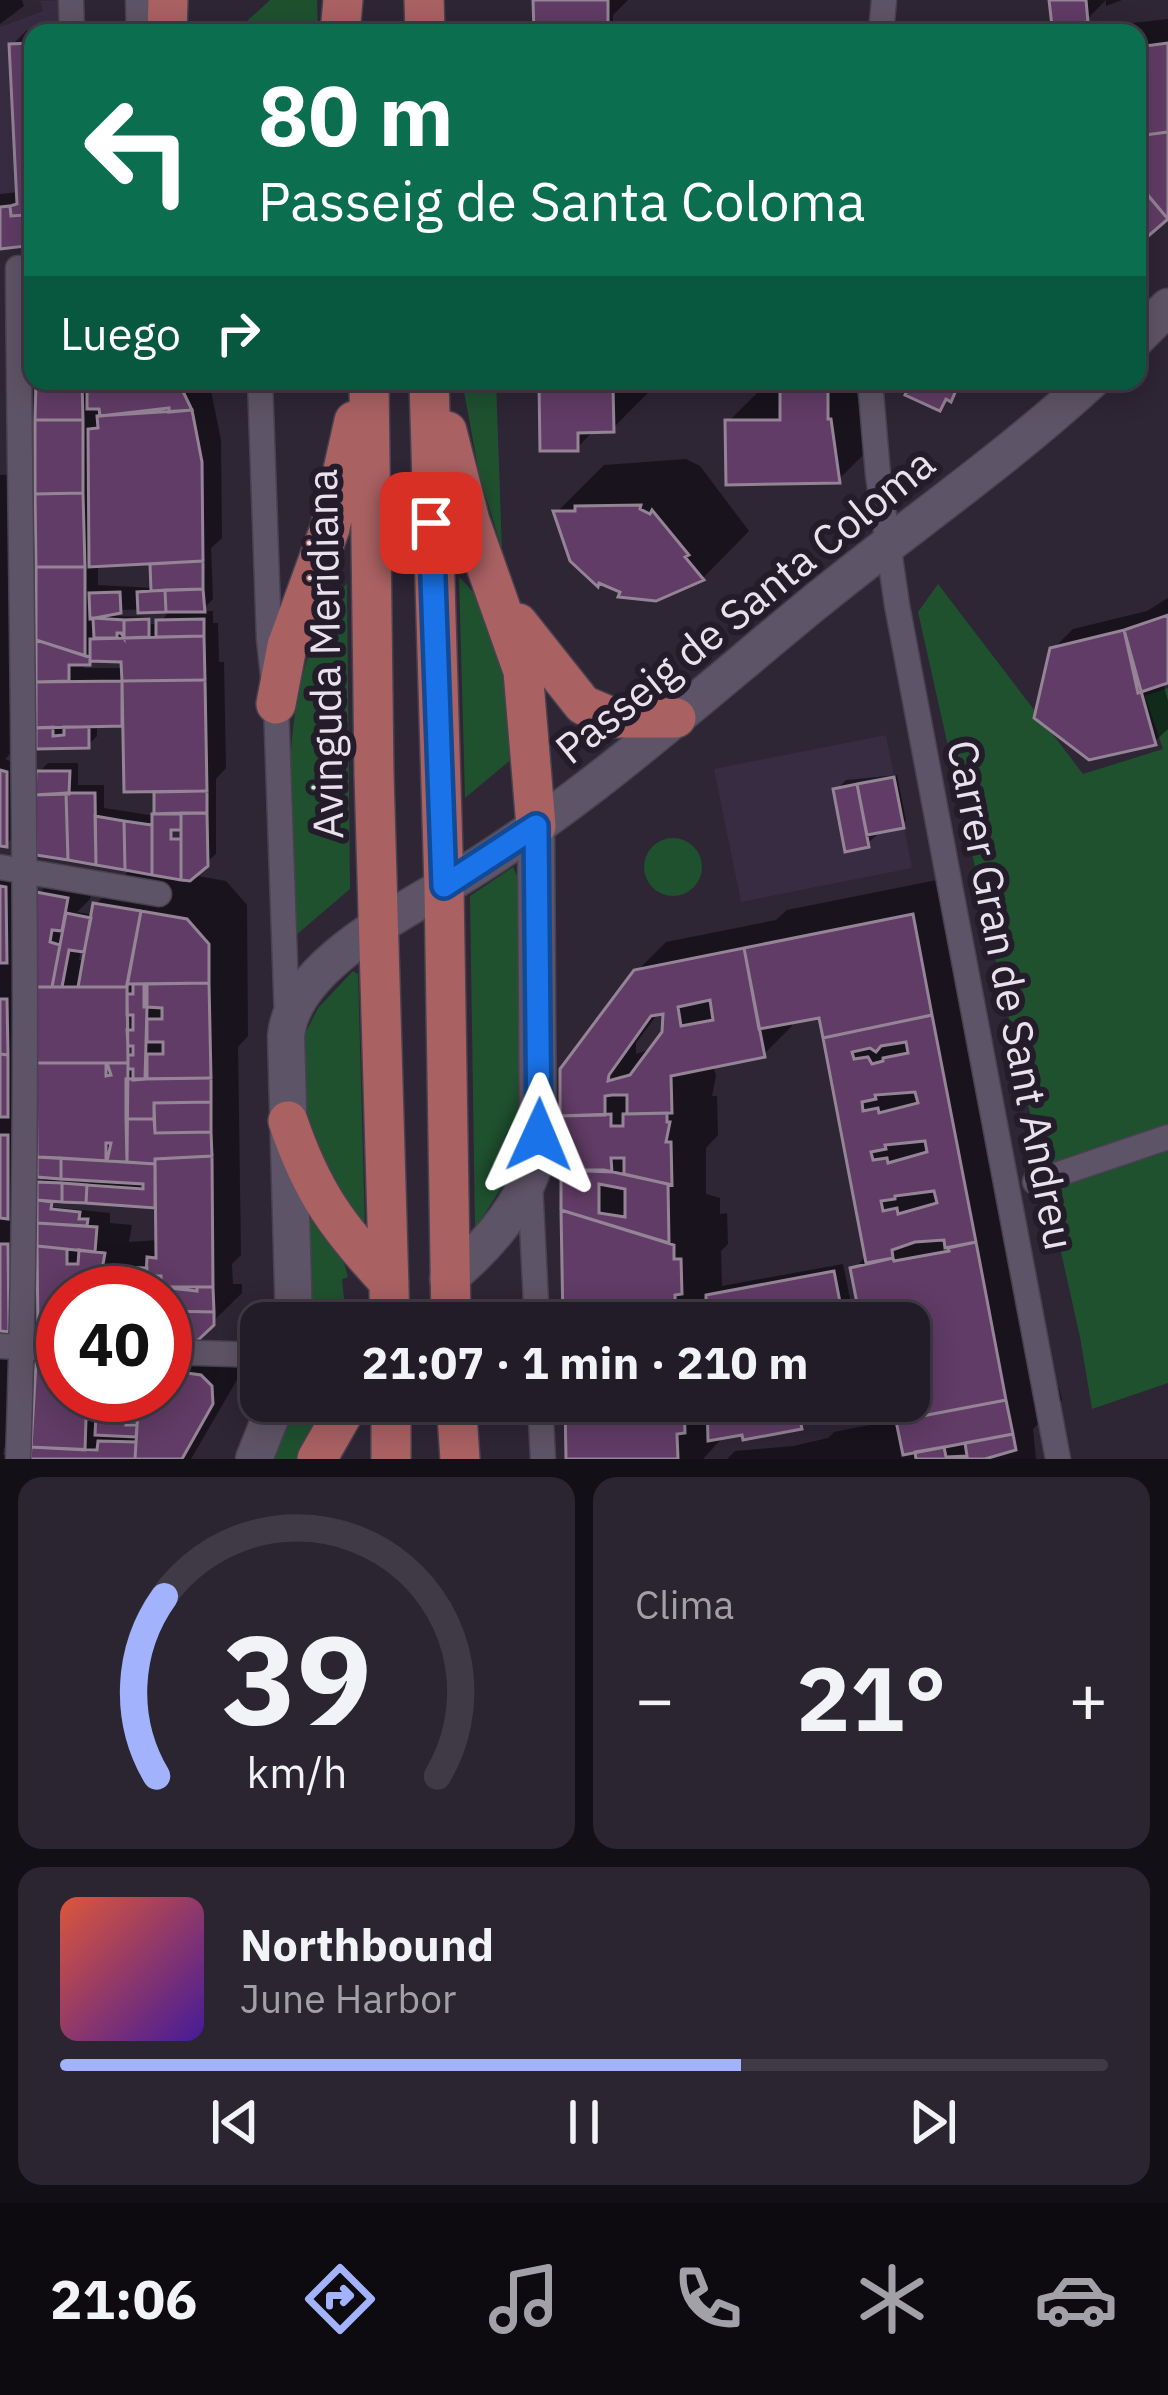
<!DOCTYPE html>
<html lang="es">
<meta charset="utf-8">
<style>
body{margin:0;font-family:"IBM Plex Sans",sans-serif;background:#2a2530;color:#f1f3f6;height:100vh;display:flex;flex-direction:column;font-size:45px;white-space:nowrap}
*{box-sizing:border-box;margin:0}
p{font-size:39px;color:#a2a1a8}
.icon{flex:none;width:66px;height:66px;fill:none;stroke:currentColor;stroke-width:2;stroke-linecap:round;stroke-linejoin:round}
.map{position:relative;height:1459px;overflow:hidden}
.side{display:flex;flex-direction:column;gap:18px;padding:18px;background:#130f16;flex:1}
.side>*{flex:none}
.guide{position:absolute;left:24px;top:24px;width:1122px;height:366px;border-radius:24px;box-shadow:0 6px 30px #0003,0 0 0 3px #3f3a45;background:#0b6e4f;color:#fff;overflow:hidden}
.speed{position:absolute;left:36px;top:1266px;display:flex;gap:24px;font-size:60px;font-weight:700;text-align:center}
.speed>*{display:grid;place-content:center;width:156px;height:156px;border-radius:50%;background:#221c28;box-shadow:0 6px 30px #0003,0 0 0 3px #3f3a45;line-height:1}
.speed .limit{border:18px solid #d22;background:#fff;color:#111}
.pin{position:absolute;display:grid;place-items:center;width:102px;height:102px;color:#fff;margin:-51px;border-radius:24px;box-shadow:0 6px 18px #0006}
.me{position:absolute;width:132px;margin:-66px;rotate:1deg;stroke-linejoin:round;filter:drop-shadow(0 0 9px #0008)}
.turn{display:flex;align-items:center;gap:42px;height:252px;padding:0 36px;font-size:54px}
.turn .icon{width:156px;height:156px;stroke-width:2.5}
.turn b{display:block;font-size:84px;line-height:102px}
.then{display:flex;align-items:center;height:114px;padding:0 36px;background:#0003;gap:24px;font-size:45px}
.big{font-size:90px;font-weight:800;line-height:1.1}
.side .card{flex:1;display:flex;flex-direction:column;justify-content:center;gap:18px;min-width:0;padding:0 42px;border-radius:24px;background:#2a2530}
.side .dial{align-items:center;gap:0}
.dial svg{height:312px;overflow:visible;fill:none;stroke:#3f3a45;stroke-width:7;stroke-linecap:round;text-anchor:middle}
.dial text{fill:#f1f3f6;stroke:none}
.song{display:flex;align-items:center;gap:36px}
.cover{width:144px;height:144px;border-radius:18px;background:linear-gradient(135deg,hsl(10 70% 55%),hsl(260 70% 35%))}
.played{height:12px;border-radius:6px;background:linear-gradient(90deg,#a3b2fd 65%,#3f3a45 65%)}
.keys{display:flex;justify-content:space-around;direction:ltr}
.heat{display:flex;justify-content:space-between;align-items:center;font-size:66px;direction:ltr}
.side .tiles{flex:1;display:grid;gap:18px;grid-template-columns:1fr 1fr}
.card:last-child{grid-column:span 2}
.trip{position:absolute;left:240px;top:1302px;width:690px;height:120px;border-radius:24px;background:#221c28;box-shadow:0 6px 30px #0003,0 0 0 3px #3f3a45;font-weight:800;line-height:120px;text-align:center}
.tab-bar{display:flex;height:192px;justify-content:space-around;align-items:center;background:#0e0b10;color:#a2a1a8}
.tab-bar .icon{width:84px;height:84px}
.tab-bar .active{color:#a3b2fd}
.tab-bar b{font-size:54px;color:#f1f3f6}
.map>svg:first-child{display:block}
.built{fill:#382c42}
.green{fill:#1f512f}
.shadow{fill:#0007;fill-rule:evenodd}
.building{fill:#613c66;stroke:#948496;stroke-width:3;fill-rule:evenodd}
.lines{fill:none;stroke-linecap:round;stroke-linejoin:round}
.street-casing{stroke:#48414f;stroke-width:27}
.secondary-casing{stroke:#48414f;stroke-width:39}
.primary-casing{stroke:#48414f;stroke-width:42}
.street{stroke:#5e5467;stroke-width:24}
.secondary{stroke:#5e5467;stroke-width:36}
.primary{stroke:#aa6162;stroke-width:39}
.route-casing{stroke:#114b97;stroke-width:30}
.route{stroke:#1a73e8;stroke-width:21}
.labels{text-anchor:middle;stroke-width:12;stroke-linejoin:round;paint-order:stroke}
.street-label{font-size:42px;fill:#e8e2ed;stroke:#241b2b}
</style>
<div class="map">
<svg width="1168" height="1459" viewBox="0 0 1168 1459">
<rect width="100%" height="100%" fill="#2e2535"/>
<!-- built -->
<path class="built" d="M63 0V33H33V245L0 249V27L43 11 40 1Z
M886 735 912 868 741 902 714 769Z"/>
<!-- green -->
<path class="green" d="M270 0H317L318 33H234Z
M462 381H496L502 549 480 478Z
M459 577C510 624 506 693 513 758L465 798Z
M347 583 350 889 296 935 292 927C292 813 272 678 347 583Z
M938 584 1083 774 1163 749 1145 696 1168 688V1383L1092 1409 1080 1337 918 612Z
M644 867a29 29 0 1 1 58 0a29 29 0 1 1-58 0Z
M513 867 517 876 522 1030 519 1132 512 1171 475 1229 470 896Z
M353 971 358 974 365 1228 308 1156 301 1042 318 1008Z
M305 1188 343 1259 348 1277 342 1279 344 1299 333 1312H315L314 1307H307Z
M294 1401H325L296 1459H271Z"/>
<!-- shadow -->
<path class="shadow" d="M0 0H22L24 6 0 24Z
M537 0H628L613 15V24H646V33H537Z
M1052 0H1122L1106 6V0L1087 19Z
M1168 19V216L1137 242V33H1044Z
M77 28V33H33V241L0 244V194L19 192 12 45 27 30Z
M39 381H199L205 392 211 391 221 440 222 538 211 548 213 599 201 611H213V623H218L219 662H224L226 768 216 779V854L192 875 226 881 247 905 248 1036 238 1047 241 1255 232 1264 233 1284H242V1293L191 1343 240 1357 241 1373 191 1459H33L39 1364 63 1340V1395H165V1293H63V1332L41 1331 40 1183 48 1175 39 927 23 1314 8 1329 0 1328V868L13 855 34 898 68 865 96 870 90 899 77 912 94 915 96 904 132 868 39 772 48 763H78V785H104V808L156 816 157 789 125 719 121 723 97 724V736L88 745 39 746ZM157 560 153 565V588L98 585V563ZM171 609 159 624H151V617L113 616V610ZM93 658 123 659 124 668H83ZM168 827H184V842H168ZM89 943 86 960H79L81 949ZM123 972H129L131 1056 125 1062ZM103 1045 116 1078 103 1079ZM54 1199 158 1205 159 1240 129 1242 132 1225 110 1223V1213L53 1207Z
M542 381H651V390L612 429H595L577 448Z
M783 381H855L867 451 838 480 728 422 757 393 783 392Z
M686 459 700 466 749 531 703 578 655 598 557 512 604 465Z
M0 475H25L20 744 5 759 15 763 16 834 6 844 0 843Z
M1168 598V680L1163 682 1168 701V729L1154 742 1053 649 1073 629 1147 611Z
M897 775 906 821 876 830 877 835 867 844 836 790 846 780Z
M952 877 1038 1392 1059 1388 1062 1400 1033 1429 1036 1459H727L735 1451 793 1446 828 1438 834 1432 899 1419 896 1401H909V1323H864L854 1269 867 1255 822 1014 791 1020 792 1026 763 1055 713 1065 716 1076 712 1096H717L718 1135 706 1148V1194L720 1198V1214L727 1213 728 1244 721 1251 722 1286 843 1264 855 1323H566L564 1210 636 972 666 942 776 920 787 910ZM667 1010 665 1033 652 1049 636 1054V1043L659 1012Z
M0 1352 15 1353 20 1432 4 1448 3 1455H14L13 1459H0Z
M568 1401H856L809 1410 810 1417 800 1426 724 1436 703 1459H569Z"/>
<!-- building -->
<path class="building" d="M533 0H608V24L574 25 575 33H534Z
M1049 0H1086L1088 22 1052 26Z
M33 43V245L26 246 25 215 11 216 10 206 17 204 9 44Z
M1168 43V132L1137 136V47Z
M1168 132V219L1137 182V136Z
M1145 192 1168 219 1139 244 1137 199Z
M10 206 11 216 25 215 26 246 0 249V207Z
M36 381H82L83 420H35Z
M87 381H178L192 410 169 412V408L100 416 99 409H87Z
M539 381H577V387L613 386 614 432 578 433V451H540Z
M780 381H828V419H831L840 483 726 485 725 420H780Z
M904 381H960L951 402 946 399 940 411 905 395 910 384Z
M192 410 202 462 203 561 89 567 88 429 98 428 97 416Z
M35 420H83V493L35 494Z
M83 493 85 567H36L35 494Z
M641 505 640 509 650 514 652 510 689 555 685 557 704 580 656 601 618 597 620 592 599 583 598 587 570 561 553 511H575V506Z
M203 561V589L151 591 150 564Z
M36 567H85V656L36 640Z
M203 589 205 612H166L165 590Z
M165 590 166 612 138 613 137 592Z
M120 592 121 613 90 619 89 593Z
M1168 615V683L1138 693 1124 630Z
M93 618 124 620V638L121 633H117V638H94Z
M149 619V637L124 638V620Z
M204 619V636L156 637V620Z
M1124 630 1156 745 1089 760 1034 718 1050 648Z
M204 636 205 680 122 681 121 662 90 661V639Z
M36 640 90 657V665H69V681L36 682Z
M205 680 207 791 124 792 122 681Z
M122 681V726L36 728V682Z
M53 727V736L64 735V727H89V748L36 749V728Z
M0 770 7 772V847L0 846Z
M36 771H70L69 794 35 795Z
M894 777 904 828 867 835 857 784Z
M857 784 869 847 845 852 833 789Z
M207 791V813L154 814V792Z
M66 793H95L96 865 68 860Z
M66 793 68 860 36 855 35 795Z
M181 813H207L208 866 190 881 181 880Z
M181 813V830H171V839H181V880L152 875V814Z
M95 816 124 821 125 870 96 865Z
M124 821 152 825V875L125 870Z
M0 886 6 887 7 963H0Z
M36 892 68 898 62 931 52 930 50 942 60 945 52 987H36Z
M93 903 141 911 127 987H78Z
M141 911 187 919 209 944V983L127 984Z
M66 913 91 918 84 952 69 950 62 987H52Z
M913 914 932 1015 823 1038 819 1018 759 1029 744 948Z
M744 948 765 1057 671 1076 672 1113 627 1114V1095H612L605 1096V1115L560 1116V1069L634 970ZM710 1000 713 1020 681 1026 678 1007ZM663 1014 662 1032 630 1075 608 1081 609 1075 651 1016Z
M209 983 211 1078 147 1079V1054H163V1042H147V1019H162V1008L147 1007V984Z
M133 984H144V1007H147L145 1079 133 1080V1069H128V1055H133V1046H128L127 1030H133V1015H127V994H133Z
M36 987H127L128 1063H36Z
M0 999H7L8 1055 0 1054Z
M932 1015 976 1242 945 1248 944 1240 915 1242 892 1250 893 1258 866 1263 823 1038ZM906 1042 908 1053 883 1058V1061L872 1064 868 1057 854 1059 852 1052 870 1048 876 1052 881 1046ZM915 1092 918 1103 879 1113 878 1108 863 1111 862 1102 876 1099 875 1095ZM925 1141 927 1152 888 1163 887 1158 873 1160 871 1152 886 1149 885 1145ZM934 1191 937 1203 898 1214 897 1208 883 1211 881 1201 895 1199V1196Z
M0 1054 8 1055V1117H0Z
M36 1063H106V1076L111 1075 107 1063H128L127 1162 107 1161 111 1143H106V1161L37 1157Z
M211 1078V1102L154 1103V1119H126V1079Z
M211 1102V1132L155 1133 154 1103Z
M667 1113V1122H670L666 1142H671L672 1185 624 1174V1158H611L612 1172 561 1170 560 1116 611 1114V1126H623V1114Z
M126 1119H154L155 1133 211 1132 212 1156 155 1159V1164L127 1162Z
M0 1135H8V1219L0 1218Z
M212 1156 213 1287H161V1276H146L147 1257 156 1258 155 1159Z
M37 1157 61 1158V1179L37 1177Z
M61 1158 155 1164V1208L86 1203 87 1185 143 1189V1184L61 1179Z
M561 1170H604L668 1184 669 1243 561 1210ZM599 1184 625 1189V1217L599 1213Z
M37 1182 62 1183V1202L37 1200Z
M62 1183 87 1185 86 1203 62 1202Z
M37 1200 52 1202 51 1209 80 1212 79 1219H88L87 1226 37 1223Z
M561 1210 674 1245V1259H681L682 1294 675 1295 676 1323H563Z
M37 1223 97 1227 95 1252 37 1246Z
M976 1242 1006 1400 896 1421 892 1401H909V1333L926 1330 924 1320 861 1323 850 1268 893 1258 894 1261 949 1251 948 1248Z
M0 1244H8L9 1332 0 1331Z
M37 1246 67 1249V1264H78L79 1250 105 1253 102 1270 110 1271V1267L147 1268 146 1293H82V1281H72L71 1293H63V1335L38 1334Z
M834 1271 844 1323H706V1295Z
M160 1287 197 1291V1287H213L214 1312 165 1311V1293H160Z
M165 1311 214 1312V1325L196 1342 165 1340Z
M36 1363 63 1365V1395H97L96 1419H86L85 1450 31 1447Z
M165 1370 201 1375 212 1386 213 1404 182 1459H135L139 1395H165Z
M97 1395H139L137 1421H127L126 1425H137L136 1437 95 1435Z
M1006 1400 1013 1434 903 1455 896 1421Z
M565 1401H684L685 1433 677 1434 678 1459H566Z
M707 1401H860V1403L799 1415 802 1429 743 1440 742 1435 708 1441Z
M1013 1434 1016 1450 985 1459H916L915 1452 944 1447 946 1457 967 1456 965 1443Z
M98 1441 136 1442 135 1459H30L31 1447 97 1450Z"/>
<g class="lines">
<!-- street casing -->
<g class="street-casing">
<path id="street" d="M71 0 72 33
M138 0 139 33
M881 33 884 0
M260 381 269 639 276 704 287 1020
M870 381 878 475 897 605 1058 1459
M0 867 159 894
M1035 1182 1168 1137
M530 1183 537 1323
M0 1346 63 1349
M165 1352 261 1355
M540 1401 543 1459
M18 1459C32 1063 21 665 18 268"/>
</g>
<!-- secondary casing -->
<g class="secondary-casing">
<path id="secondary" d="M1137 338 1168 307
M448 1279C488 1246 526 1203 538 1151L536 826
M294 1323 286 1036C292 970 388 920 438 890 575 810 692 703 814 603 906 528 1004 461 1091 381
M254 1459 277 1401"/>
</g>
<!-- primary casing -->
<g class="primary-casing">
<path id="primary" d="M424 0 425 33
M167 33 168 0
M340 33 343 0
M369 381 374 774 390 1323
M429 381 444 887 451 1323
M447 431 470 521 523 671 536 826
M518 623 583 705 614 718H676
M276 704 287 646 330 528 354 421
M288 1121C312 1192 338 1228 389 1282
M391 1401V1459
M456 1401 460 1459
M317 1459 350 1401"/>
</g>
<!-- street -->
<use href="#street" class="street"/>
<!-- secondary -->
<use href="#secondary" class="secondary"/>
<!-- primary -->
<use href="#primary" class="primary"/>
</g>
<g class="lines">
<!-- route casing -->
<g class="route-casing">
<path id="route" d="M431 523 444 886 536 826 539 1135"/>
</g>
<!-- route -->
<use href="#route" class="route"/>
</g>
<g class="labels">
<!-- street labels -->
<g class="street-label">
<text transform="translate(745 606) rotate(-39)" y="15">Passeig de Santa Coloma</text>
<text transform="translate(325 654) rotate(-91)" y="15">Avinguda Meridiana</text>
<text transform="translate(1011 995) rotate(79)" y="15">Carrer Gran de Sant Andreu</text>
</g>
</g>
</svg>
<div class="speed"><div class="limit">40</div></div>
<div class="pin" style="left:431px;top:523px;background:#d93025"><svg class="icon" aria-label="arrive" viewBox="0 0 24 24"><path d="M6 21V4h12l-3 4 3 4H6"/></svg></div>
<svg class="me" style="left:539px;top:1135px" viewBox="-20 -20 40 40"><path d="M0-17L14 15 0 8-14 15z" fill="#1a73e8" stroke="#fff" stroke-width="4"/></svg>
<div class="trip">21:07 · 1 min · 210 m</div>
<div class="guide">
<div class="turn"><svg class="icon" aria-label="left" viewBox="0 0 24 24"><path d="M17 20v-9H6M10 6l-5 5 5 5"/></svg><div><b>80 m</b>Passeig de Santa Coloma</div></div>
<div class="then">Luego<svg class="icon" aria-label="right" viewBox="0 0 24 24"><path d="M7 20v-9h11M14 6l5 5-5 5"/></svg></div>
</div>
</div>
<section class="side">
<div class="tiles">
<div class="card dial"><svg viewBox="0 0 100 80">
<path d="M14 69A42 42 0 1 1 86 69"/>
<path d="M14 69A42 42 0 0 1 16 23" stroke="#a3b2fd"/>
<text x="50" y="56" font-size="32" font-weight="700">39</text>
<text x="50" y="72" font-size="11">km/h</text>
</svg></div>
<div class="card"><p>Clima</p>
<div class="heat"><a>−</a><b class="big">21°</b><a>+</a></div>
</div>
<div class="card">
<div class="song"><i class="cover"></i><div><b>Northbound</b><p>June Harbor</p></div></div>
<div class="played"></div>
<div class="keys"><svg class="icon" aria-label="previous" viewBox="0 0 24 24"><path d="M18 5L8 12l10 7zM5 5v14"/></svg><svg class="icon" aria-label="pause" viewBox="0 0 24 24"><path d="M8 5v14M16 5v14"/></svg><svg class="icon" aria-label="next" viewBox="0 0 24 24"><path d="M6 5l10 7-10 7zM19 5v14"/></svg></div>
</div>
</div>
</section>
<nav class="tab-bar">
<b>21:06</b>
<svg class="icon active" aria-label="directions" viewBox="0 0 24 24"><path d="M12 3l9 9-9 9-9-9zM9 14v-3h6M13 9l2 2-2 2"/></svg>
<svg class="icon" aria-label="music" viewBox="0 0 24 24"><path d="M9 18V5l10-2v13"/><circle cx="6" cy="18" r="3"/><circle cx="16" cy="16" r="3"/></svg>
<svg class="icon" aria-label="phone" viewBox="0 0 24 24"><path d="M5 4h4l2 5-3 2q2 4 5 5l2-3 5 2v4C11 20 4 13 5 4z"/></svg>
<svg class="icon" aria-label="climate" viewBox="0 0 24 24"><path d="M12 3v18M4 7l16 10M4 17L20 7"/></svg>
<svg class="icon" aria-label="car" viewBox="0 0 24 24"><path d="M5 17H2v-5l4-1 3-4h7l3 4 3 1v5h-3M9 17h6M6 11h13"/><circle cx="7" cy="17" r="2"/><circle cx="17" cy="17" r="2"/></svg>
</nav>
